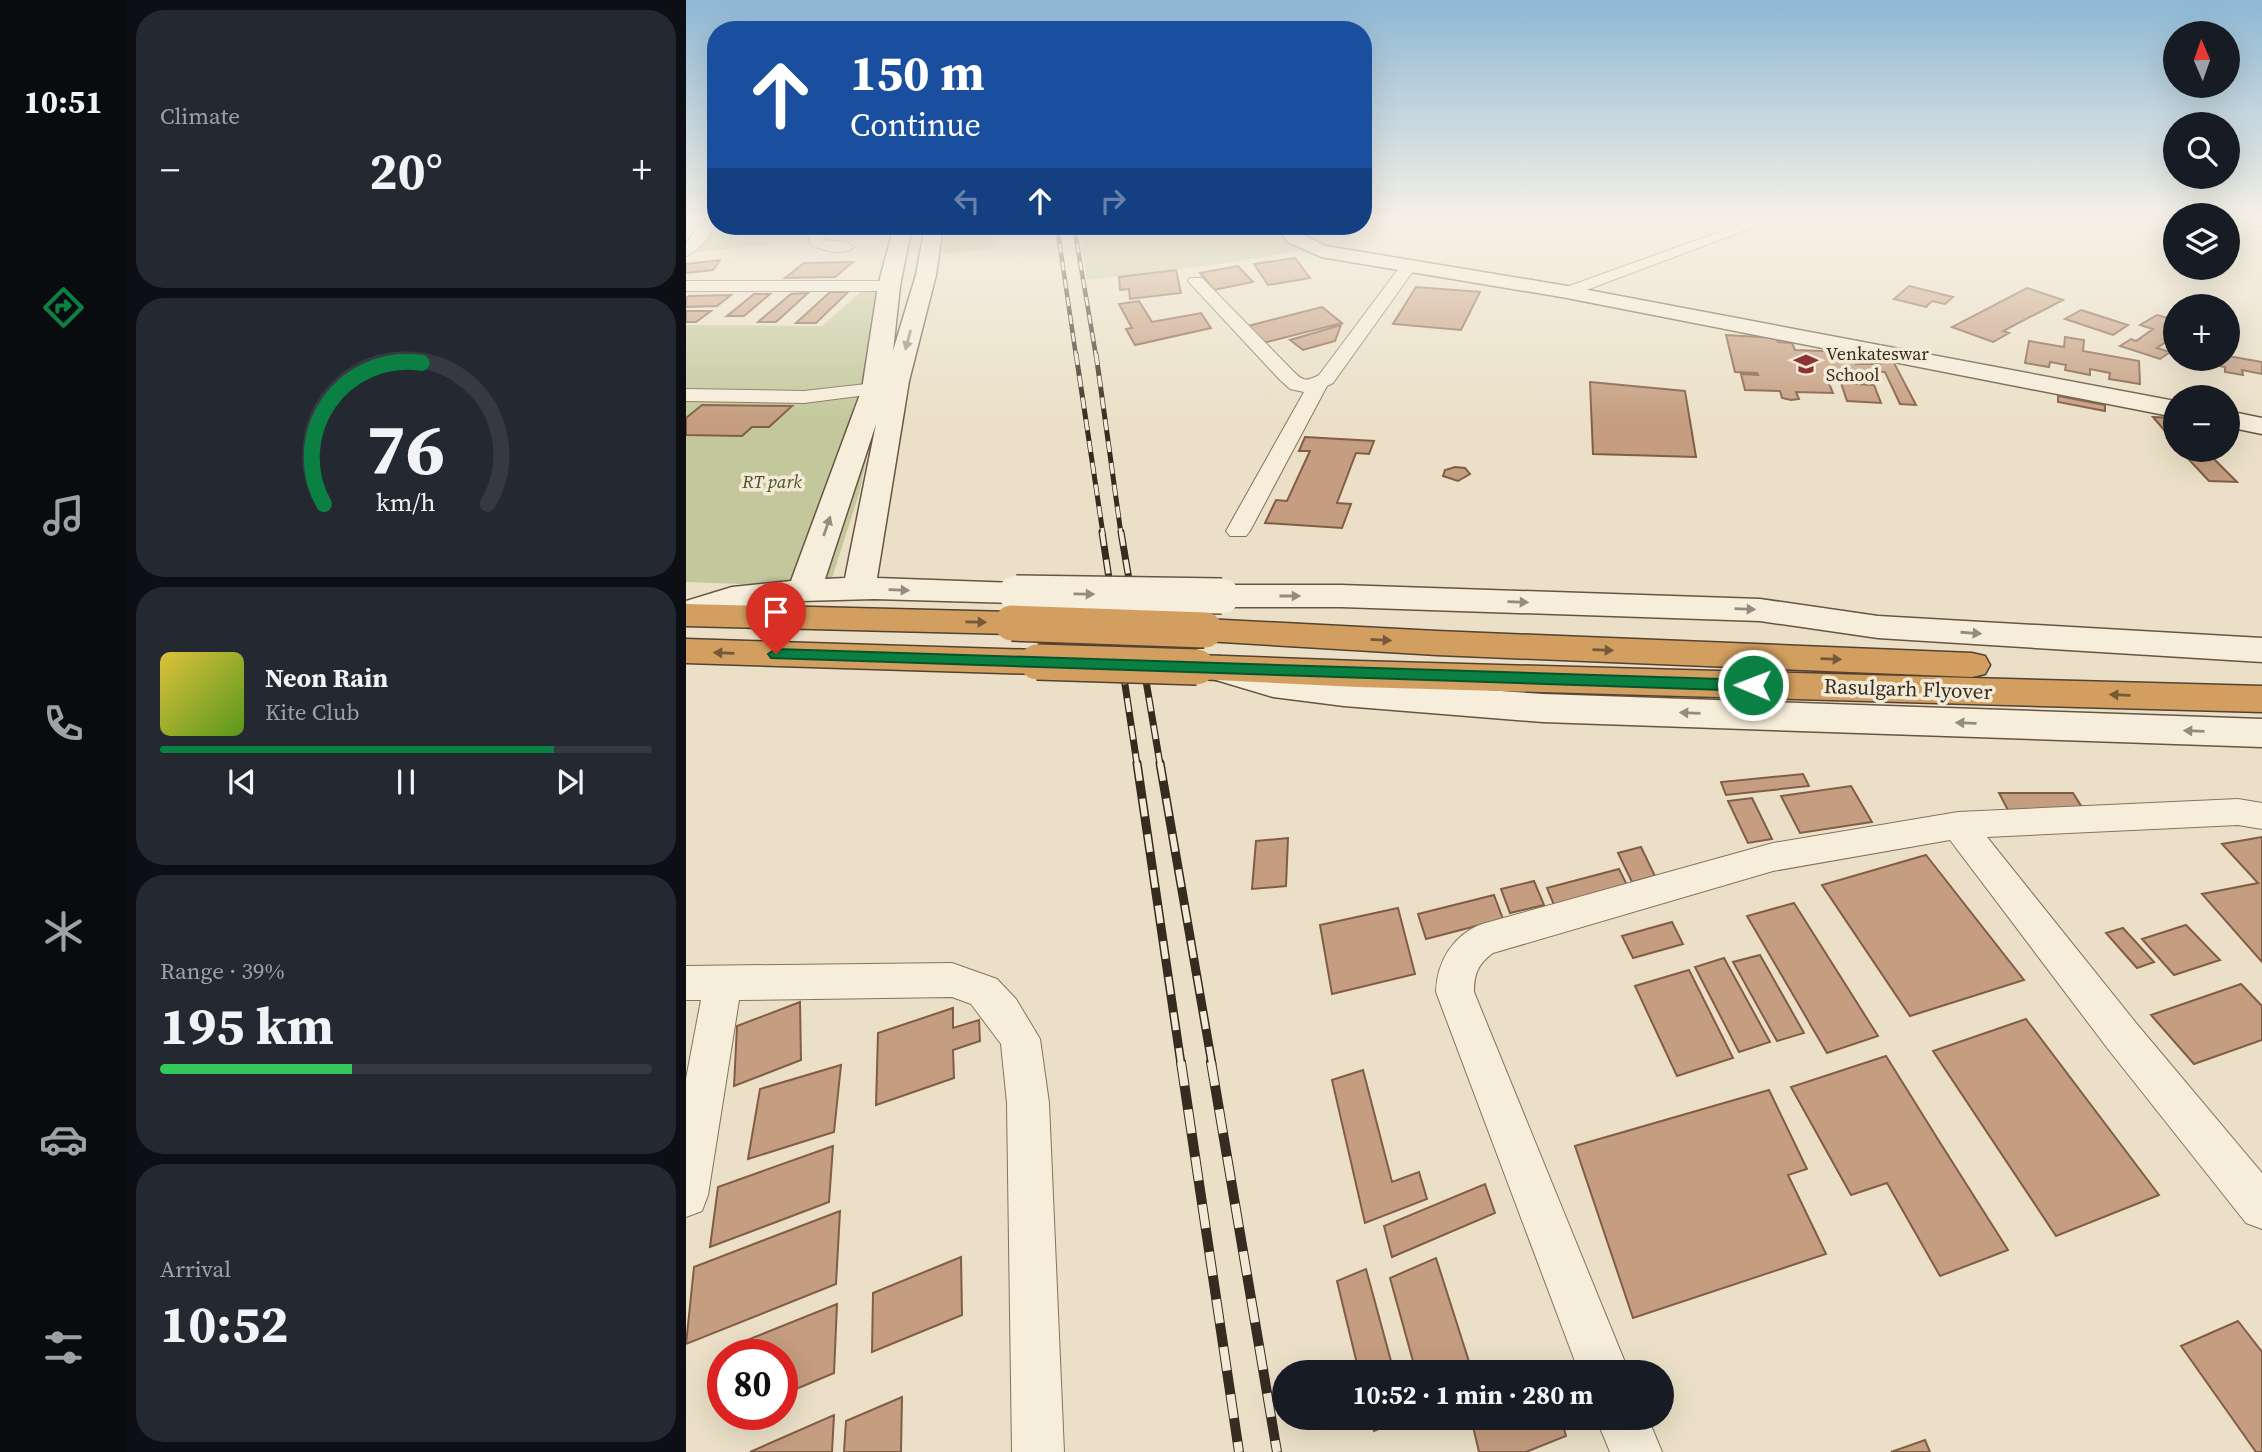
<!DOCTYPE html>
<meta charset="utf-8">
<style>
body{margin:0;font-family:"Source Serif 4",serif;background:#242831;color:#f1f3f6;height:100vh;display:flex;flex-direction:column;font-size:26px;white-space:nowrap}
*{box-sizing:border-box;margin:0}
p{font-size:23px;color:#9ea1a6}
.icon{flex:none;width:38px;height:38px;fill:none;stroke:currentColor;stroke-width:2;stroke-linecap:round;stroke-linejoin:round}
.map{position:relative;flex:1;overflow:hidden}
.details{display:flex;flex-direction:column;gap:10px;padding:10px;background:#0d0f14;width:560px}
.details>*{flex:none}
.top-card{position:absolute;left:21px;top:21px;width:665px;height:214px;border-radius:28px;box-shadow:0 7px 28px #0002;background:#1a4fa0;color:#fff;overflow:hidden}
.needle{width:46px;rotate:358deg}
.controls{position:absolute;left:1477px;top:21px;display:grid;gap:14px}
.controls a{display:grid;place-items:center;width:77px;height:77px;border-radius:50%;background:#171b24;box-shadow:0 7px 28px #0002;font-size:35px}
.speed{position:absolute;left:21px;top:1339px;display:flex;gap:14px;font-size:35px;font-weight:700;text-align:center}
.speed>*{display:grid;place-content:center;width:91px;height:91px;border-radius:50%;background:#171b24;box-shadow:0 7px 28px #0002;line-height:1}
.speed .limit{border:10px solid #d22;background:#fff;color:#111}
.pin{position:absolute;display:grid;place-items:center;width:60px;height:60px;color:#fff;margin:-72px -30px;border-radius:50% 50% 50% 0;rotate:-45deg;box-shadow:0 0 7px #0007}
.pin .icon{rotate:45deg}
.me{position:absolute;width:77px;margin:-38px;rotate:271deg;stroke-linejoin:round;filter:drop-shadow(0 0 5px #0008)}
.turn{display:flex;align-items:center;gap:24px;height:147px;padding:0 28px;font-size:32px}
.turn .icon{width:91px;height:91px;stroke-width:2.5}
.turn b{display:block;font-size:49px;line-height:60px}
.lanes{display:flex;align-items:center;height:66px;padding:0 28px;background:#0003;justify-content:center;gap:35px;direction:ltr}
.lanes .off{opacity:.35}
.big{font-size:52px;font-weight:700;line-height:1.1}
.details .card{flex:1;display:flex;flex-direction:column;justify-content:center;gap:10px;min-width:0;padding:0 24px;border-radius:28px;background:#242831}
.details .dial{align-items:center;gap:0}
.dial svg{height:182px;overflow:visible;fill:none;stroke:#363941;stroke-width:7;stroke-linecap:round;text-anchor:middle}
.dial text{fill:#f1f3f6;stroke:none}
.song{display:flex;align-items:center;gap:21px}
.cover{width:84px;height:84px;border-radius:10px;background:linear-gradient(135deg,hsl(50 70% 55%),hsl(90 70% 35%))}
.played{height:7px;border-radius:4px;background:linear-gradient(90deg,#0b8043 80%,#363941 80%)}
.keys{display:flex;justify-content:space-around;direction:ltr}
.heat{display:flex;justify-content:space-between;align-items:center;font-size:38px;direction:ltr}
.charge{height:10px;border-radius:5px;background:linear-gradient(90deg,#34c759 39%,#363941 0)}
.trip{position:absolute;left:586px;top:1360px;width:402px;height:70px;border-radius:35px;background:#171b24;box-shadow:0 7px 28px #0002;font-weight:700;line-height:70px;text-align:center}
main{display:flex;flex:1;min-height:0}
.tab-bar{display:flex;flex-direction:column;width:126px;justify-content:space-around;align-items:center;background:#090b0e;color:#9ea1a6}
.tab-bar .icon{width:49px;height:49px}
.tab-bar .on{color:#0b8043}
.tab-bar b{font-size:32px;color:#f1f3f6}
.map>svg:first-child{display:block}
.green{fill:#c3c89c}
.building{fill:#c59d80;stroke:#825d46;stroke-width:2}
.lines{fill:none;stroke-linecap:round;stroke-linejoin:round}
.street-casing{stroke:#85725e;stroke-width:2}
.secondary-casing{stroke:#675441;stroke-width:3}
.highway-casing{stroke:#534132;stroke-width:3}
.street{fill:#f6edda;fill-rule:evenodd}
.secondary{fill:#f6edda;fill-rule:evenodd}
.highway{fill:#d29f60;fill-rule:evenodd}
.rail-far4-casing{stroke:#362b20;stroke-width:4.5}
.rail-far3-casing{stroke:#362b20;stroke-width:5}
.rail-far2-casing{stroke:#362b20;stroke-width:7}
.rail-far1-casing{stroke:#362b20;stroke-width:9}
.rail-casing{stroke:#362b20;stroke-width:10}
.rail-far4{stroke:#f3ead6;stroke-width:2.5;stroke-dasharray:9;stroke-linecap:butt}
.rail-far3{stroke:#f3ead6;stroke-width:3.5;stroke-dasharray:11;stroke-linecap:butt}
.rail-far2{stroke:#f3ead6;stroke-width:4.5;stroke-dasharray:14;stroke-linecap:butt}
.rail-far1{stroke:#f3ead6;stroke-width:6;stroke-dasharray:18;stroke-linecap:butt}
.rail{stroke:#f3ead6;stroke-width:8;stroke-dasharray:24;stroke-linecap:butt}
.secondary-bridge-casing{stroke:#675441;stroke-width:38;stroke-linecap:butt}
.highway-bridge-casing{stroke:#534132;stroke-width:38;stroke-linecap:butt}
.secondary-bridge{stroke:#f6edda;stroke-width:35}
.highway-bridge{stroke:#d29f60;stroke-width:35}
.oneway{fill:#968c7d}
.oneway2{fill:#74593a}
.route{fill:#0b8043;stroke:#07532c;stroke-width:2}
.labels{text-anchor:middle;stroke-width:7;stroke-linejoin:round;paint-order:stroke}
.far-poi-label{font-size:18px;fill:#362b20;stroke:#f3ead6;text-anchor:start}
.far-park-label{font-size:18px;font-style:italic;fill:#475129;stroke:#f3ead6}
.street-label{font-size:21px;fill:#362b20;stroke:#f3ead6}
</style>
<main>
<nav class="tab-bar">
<b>10:51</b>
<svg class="icon on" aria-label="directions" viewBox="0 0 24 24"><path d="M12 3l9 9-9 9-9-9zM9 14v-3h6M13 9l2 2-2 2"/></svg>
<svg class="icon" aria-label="music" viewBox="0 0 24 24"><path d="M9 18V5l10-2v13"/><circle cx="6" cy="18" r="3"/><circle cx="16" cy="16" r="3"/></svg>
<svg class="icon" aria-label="phone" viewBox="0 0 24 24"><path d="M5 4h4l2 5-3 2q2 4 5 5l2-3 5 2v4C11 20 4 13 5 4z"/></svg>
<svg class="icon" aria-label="climate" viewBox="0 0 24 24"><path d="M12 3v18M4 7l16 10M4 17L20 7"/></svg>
<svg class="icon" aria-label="car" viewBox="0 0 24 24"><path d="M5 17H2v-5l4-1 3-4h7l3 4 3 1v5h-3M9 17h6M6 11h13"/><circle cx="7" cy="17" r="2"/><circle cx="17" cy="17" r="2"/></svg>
<svg class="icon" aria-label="filters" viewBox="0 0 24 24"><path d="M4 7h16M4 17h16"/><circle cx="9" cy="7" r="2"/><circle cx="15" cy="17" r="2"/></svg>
</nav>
<section class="details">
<div class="card"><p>Climate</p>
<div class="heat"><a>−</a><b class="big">20°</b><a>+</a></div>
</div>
<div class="card dial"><svg viewBox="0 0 100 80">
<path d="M14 69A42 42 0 1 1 86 69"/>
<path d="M14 69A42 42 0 0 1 57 7" stroke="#0b8043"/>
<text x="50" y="56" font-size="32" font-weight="700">76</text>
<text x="50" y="72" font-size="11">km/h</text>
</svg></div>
<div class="card">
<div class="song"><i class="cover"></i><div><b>Neon Rain</b><p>Kite Club</p></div></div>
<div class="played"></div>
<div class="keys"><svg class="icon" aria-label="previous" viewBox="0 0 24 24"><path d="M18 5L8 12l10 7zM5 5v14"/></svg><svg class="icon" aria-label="pause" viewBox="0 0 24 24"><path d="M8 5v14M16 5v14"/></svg><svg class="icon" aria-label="next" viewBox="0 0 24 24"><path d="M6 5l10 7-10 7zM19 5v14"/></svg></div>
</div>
<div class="card"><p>Range · 39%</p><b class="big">195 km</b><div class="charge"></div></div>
<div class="card"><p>Arrival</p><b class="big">10:52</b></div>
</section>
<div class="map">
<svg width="1576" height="1452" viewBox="0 0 1576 1452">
<rect width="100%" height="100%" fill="#ebe0c7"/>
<!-- green -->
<path class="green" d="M18 218H30V226H137L130 240 0 253V241Z
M260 226H307L310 248 257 254Z
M392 226H599L610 241 623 249 529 265 401 280Z
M177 290H193L195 391 173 494 143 587 0 582V325L136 326Z"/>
<!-- building -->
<path class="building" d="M609 258 624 278 582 285 568 264Z
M34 260 27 270 0 273V264Z
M167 262 149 277 99 278 118 263Z
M552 266 567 282 528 290 514 273Z
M490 270 495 293 444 299 443 289 434 290 433 277Z
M1223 286 1267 297 1259 304 1246 301 1240 307 1208 299Z
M730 287 794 292 775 330 707 324Z
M1341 288 1377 300 1317 331 1323 333 1307 342 1266 327Z
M144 292H162L130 323H110Z
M122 293 90 322H72L105 294Z
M68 294H84L58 316H41Z
M45 295 31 306 0 307V298L3 296Z
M453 301 466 322 515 313 525 328 449 345 440 329 446 328 433 304Z
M636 307 656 323 577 343 558 327Z
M1395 310 1442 325 1427 335 1379 319Z
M0 311H25L10 322H0Z
M1471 315 1489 320V336L1471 348 1484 352 1474 359 1434 346 1445 339 1450 341 1467 329 1454 325Z
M655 325 649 341 617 350 604 340Z
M1040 335 1090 338 1092 342 1106 343 1109 350 1164 352 1170 364H1194L1192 361H1207L1230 405 1214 404 1199 372 1173 371 1178 380 1141 379 1147 393 1110 392 1113 399 1105 400 1096 398 1094 391 1059 390 1055 374 1072 375 1071 373 1049 372Z
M1379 337 1398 340 1397 351 1453 361 1454 384 1423 379 1424 373 1404 369V375L1379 370 1380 365 1364 362 1363 367 1339 363 1343 341 1378 347Z
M1542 356 1576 362V374L1556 370 1557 375 1539 372V367L1512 362 1511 359H1542Z
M904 382 999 391 1010 457 907 454Z
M1155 383 1188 385 1195 403 1161 401Z
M1372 396 1419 405V411L1372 402Z
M16 405 106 406 83 427H66L56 436 0 435V418Z
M1467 417 1489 418V439L1485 438Z
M619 437 688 441 683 454 670 453 651 503 665 504 656 528 579 523 590 500 601 501 624 451H613Z
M1494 450H1519L1551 482 1523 481Z
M769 467 779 468 784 474 772 481 757 476 759 470Z
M1117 774 1123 786 1040 795 1035 782Z
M1165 786 1186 822 1114 833 1095 796Z
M1313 793H1387L1399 812H1323Z
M1066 798 1086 839 1062 843 1042 801Z
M1576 837V962L1516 894 1572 883 1536 844Z
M602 838 600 886 566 889 570 841Z
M955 847 969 876 946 882 932 853Z
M1240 855 1338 980 1224 1016 1136 885Z
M933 869 941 885 868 905 861 888Z
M848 881 858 905 824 913 815 889Z
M808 895 817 919 740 939 732 914Z
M1108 903 1192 1036 1141 1053 1061 916Z
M712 908 729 974 646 994 634 925Z
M986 922 997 944 947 958 936 936Z
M1500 925 1534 960 1488 975 1456 939Z
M1437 928 1468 962 1451 968 1420 933Z
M1074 955 1118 1033 1091 1041 1047 962Z
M1038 958 1084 1042 1053 1052 1009 967Z
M1003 970 1047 1058 991 1076 949 986Z
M1555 984 1576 1006V1040L1508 1064 1465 1015Z
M114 1002 115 1060 48 1086 51 1026Z
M267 1008V1028L293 1020 294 1041 267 1050 268 1078 190 1105 192 1033Z
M1340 1019 1473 1195 1370 1236 1247 1051Z
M1200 1056 1253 1141 1322 1250 1254 1276 1201 1183 1165 1195 1105 1087Z
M155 1065 148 1132 62 1159 74 1089Z
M677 1070 706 1182 733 1172 741 1199 679 1223 646 1080Z
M1083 1090 1121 1169 1102 1175 1140 1254 947 1318 889 1146Z
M147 1146 143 1202 24 1247 32 1187Z
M799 1184 809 1213 706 1257 698 1226Z
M154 1211 150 1284 0 1344 8 1267Z
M275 1257 276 1315 186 1352 187 1293Z
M750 1258 786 1371 785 1372H730L704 1278Z
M680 1269 708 1372H673L651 1281Z
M151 1304 148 1373 96 1395V1354H58L59 1341Z
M1552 1321 1576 1352V1452H1570L1495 1346Z
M216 1397 215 1452H158L160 1421Z
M148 1415 146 1452H64Z
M685 1418H716L688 1431Z
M785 1418H875L880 1436 840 1452H793Z
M1239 1440 1244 1452H1205Z"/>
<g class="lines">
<!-- street casing -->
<g class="street-casing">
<path id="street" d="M19 218H30C29 232 13 251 0 256V243Z
M1072 218H1092L887 295 881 297 873 292 875 289Z
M127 226H141L137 240 160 242 168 247C156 257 138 250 125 245L122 235Z
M722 262 730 267 647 383 641 386 564 531 560 536H544L540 531 618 392 604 389 593 379 502 281 504 278H516L607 371C617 381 620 382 633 375L716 264Z
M0 281H203L211 286 203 291H0Z
M189 383 199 389 196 393 118 403 0 401V389L118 391Z
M1552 799 1576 803V829L1552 825 1301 837 1450 1023 1576 1173V1229L1560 1223 1422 1049 1264 840 1087 871 807 953C792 964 788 974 788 992L943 1372H893L750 992C751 961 767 935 796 924L1087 843 1272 812Z
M266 963 311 979 330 999 354 1039 363 1103 378 1452H326L321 1103 315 1044 285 1004 266 997 53 1000 22 1195 16 1211 0 1217V1079L15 1000H0V966Z
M910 1418H962L976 1452H924Z"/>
</g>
<!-- secondary casing -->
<g class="secondary-casing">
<path id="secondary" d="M1557 218H1576V226L1560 222Z
M208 226H226L214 286 207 351 230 275 239 226H257L250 275 223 381 191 578 330 583 342 586 347 593 342 600 330 603 188 599 115 601 46 609 0 624V601L46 587 105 581 176 389 192 286ZM190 424 159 578 139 579Z
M591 226H609L616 234 640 246 881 286 1489 401V417L881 298 635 257 602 242Z
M1542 411 1576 418V434L1542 427Z
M536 585H655L1074 599 1192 616 1576 638V662L1192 638 1074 621 655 607H536L524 603 519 596 524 589Z
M533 656 587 671 658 680 857 694 1576 719V747L857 722 658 706 587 697 520 677 515 668 520 659Z"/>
</g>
<!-- highway casing -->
<g class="highway-casing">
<path id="highway" d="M0 604 326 612 338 615 343 623 338 631 326 634 0 626Z
M519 619 751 631 1286 653 1299 656 1304 665 1299 674 1286 677 751 655 519 641 507 638 502 630 507 622Z
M0 639 351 650 364 653 369 662 364 671 351 674 0 663Z
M511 655 672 661 1576 686V712L672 687 511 679 498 676 493 667 498 658Z"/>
</g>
<!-- street -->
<use href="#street" class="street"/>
<!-- secondary -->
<use href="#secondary" class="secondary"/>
<!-- highway -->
<use href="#highway" class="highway"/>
<!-- rail-far4 casing -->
<g class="rail-far4-casing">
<path id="rail-far4" d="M371 226 390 356
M388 226 410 356"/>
</g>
<!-- rail-far3 casing -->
<g class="rail-far3-casing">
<path id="rail-far3" d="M390 354 417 534
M410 354 435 534"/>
</g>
<!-- rail-far2 casing -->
<g class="rail-far2-casing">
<path id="rail-far2" d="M416 532 451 764
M435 532 474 764"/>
</g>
<!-- rail-far1 casing -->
<g class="rail-far1-casing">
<path id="rail-far1" d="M451 763 495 1064
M474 763 526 1064"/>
</g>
<!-- rail casing -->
<g class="rail-casing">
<path id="rail" d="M495 1062 553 1452
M525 1062 591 1452"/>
</g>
<!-- rail-far4 -->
<use href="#rail-far4" class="rail-far4"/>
<!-- rail-far3 -->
<use href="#rail-far3" class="rail-far3"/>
<!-- rail-far2 -->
<use href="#rail-far2" class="rail-far2"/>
<!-- rail-far1 -->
<use href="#rail-far1" class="rail-far1"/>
<!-- rail -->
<use href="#rail" class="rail"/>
<!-- secondary-bridge casing -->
<g class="secondary-bridge-casing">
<path id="secondary-bridge" d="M330 593 536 596"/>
</g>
<!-- highway-bridge casing -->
<g class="highway-bridge-casing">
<path id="highway-bridge" d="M326 623 519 630
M351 662 511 667"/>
</g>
<!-- secondary-bridge -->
<use href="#secondary-bridge" class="secondary-bridge"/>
<!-- highway-bridge -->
<use href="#highway-bridge" class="highway-bridge"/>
</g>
<!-- one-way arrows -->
<defs><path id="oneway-solid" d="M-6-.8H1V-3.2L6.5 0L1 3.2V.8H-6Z" transform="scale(1.75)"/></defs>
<g class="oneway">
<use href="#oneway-solid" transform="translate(222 340) rotate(105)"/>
<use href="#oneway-solid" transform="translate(141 526) rotate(-71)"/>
<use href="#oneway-solid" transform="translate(213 590) rotate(2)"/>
<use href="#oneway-solid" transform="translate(398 594) rotate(1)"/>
<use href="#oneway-solid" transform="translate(604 596)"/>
<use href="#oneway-solid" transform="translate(832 602) rotate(2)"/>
<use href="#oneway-solid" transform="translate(1059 609) rotate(2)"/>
<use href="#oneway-solid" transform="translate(1285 633) rotate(4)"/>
<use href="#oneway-solid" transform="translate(1004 713) rotate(-178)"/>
<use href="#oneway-solid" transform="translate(1280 723) rotate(-178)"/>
<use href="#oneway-solid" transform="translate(1508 731) rotate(-178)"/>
</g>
<g class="oneway2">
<use href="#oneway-solid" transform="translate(290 622) rotate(1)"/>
<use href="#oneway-solid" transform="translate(695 640) rotate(3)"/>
<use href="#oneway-solid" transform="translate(917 650) rotate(2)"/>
<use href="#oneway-solid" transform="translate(38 653) rotate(-178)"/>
<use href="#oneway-solid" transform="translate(1145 659) rotate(2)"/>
<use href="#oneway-solid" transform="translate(1434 695) rotate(-178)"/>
</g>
<!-- sky -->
<linearGradient id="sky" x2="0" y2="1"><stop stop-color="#8eb8d5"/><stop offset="0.52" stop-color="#f6f1e6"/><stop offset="1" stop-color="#f6f1e6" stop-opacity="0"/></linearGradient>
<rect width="1576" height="421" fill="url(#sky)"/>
<!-- route -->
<path class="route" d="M90 649 1067 680 1075 685 1067 691 85 658 82 654Z"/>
<!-- icons -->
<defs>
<g id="school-bare" transform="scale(1.89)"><path d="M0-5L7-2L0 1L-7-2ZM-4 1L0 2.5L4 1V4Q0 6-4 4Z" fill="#8e3334" stroke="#f3ead6" stroke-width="2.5" paint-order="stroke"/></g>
</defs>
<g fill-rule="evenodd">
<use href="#school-bare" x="1120" y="364"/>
</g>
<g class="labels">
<!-- far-poi labels -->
<g class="far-poi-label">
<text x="1140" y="360">Venkateswar<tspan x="1140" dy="21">School</tspan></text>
</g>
<!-- far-park labels -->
<g class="far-park-label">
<text x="86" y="488">RT park</text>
</g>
<!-- street labels -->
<g class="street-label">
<text transform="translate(1222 689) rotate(2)" y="7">Rasulgarh Flyover</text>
</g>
</g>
</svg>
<div class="controls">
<a><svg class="needle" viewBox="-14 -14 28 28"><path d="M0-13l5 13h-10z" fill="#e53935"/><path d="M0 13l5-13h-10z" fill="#9ea1a6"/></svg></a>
<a><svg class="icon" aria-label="search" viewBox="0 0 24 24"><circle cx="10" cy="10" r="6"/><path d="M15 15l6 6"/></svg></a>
<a><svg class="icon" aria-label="layers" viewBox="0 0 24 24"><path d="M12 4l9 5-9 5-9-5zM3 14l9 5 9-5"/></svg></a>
<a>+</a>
<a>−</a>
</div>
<div class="speed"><div class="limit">80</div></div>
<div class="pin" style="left:90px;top:654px;background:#d93025"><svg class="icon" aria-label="arrive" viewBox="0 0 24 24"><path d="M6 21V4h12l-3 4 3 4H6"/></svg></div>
<svg class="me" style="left:1067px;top:685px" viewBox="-20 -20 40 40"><circle r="17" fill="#0b8043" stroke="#fff" stroke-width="3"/><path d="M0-11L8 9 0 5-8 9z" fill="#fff"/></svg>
<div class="trip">10:52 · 1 min · 280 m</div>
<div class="top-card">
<div class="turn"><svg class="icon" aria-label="ahead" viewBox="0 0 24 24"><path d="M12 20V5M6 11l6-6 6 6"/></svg><div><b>150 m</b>Continue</div></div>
<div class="lanes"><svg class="icon off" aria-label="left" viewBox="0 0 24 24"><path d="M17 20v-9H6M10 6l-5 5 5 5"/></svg><svg class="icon" aria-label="ahead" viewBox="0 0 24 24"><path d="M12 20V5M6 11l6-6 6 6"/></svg><svg class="icon off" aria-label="right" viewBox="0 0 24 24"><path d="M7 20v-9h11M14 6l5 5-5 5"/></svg></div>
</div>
</div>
</main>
